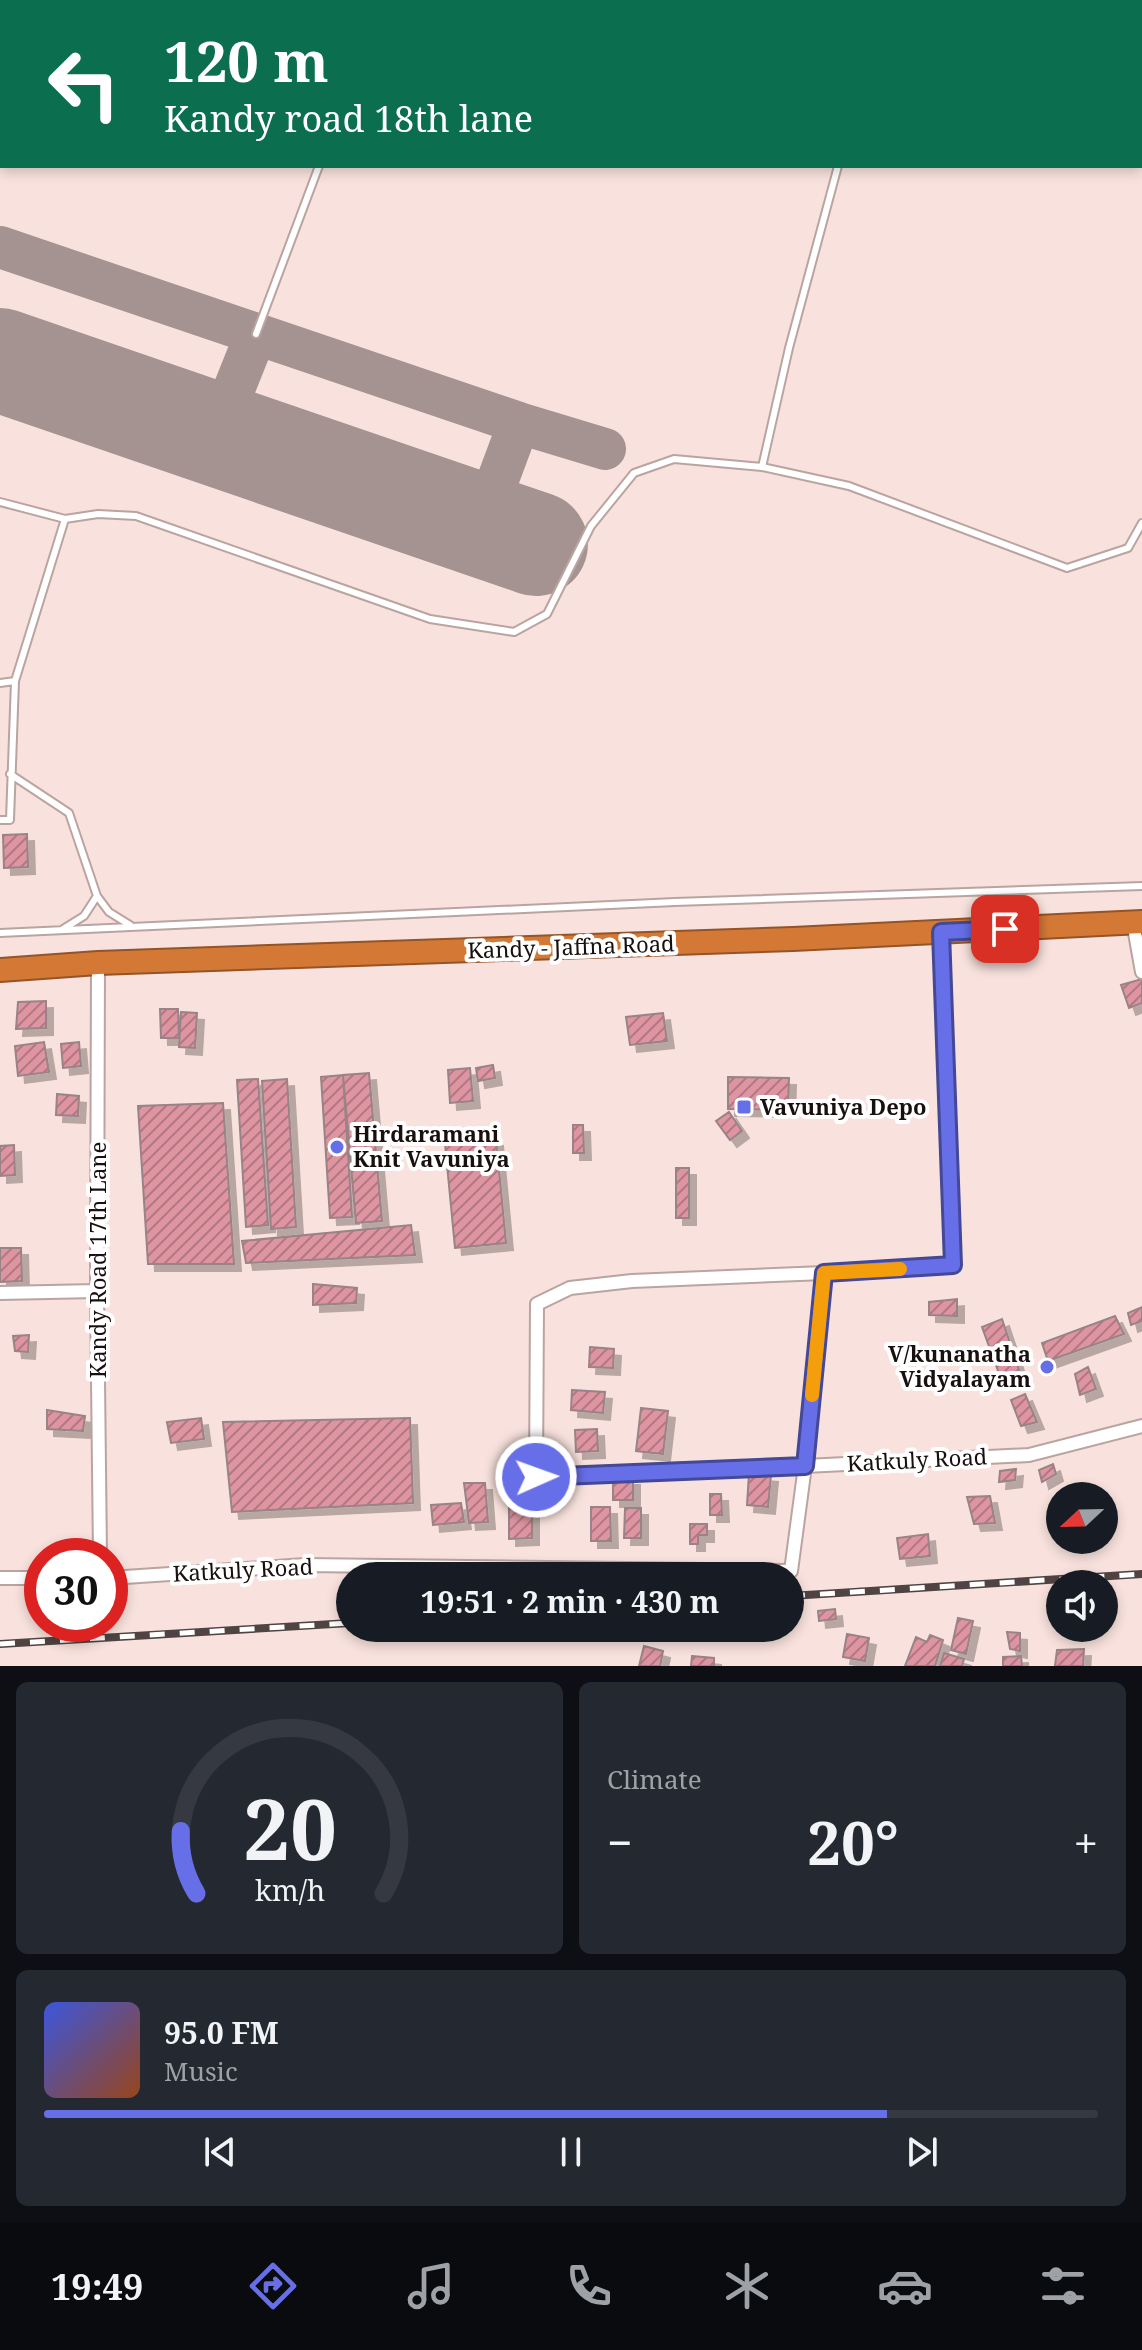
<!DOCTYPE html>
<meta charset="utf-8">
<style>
body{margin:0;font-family:"Noto Serif",serif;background:#242831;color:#f1f3f6;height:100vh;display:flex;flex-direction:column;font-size:30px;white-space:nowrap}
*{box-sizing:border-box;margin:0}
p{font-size:26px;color:#9ea1a6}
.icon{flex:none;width:44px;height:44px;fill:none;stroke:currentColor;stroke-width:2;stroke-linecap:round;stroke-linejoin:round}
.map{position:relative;height:1666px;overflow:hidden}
.sheet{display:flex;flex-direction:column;gap:16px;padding:16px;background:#0d0f14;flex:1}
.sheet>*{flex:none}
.banner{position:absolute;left:0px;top:0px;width:1142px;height:168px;box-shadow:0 4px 12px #0003;background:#0b6e4f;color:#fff;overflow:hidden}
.needle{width:52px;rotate:248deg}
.fabs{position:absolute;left:1046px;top:1482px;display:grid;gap:16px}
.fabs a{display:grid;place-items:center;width:72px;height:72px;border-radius:50%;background:#171b24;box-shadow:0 4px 12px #0003;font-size:40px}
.speed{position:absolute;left:24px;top:1538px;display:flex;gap:16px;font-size:40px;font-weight:700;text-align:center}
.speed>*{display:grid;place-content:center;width:104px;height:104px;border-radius:50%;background:#171b24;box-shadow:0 4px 12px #0003;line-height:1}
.speed .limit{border:12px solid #d22;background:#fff;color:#111}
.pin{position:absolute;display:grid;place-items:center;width:68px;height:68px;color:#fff;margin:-34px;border-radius:16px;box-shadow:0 4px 12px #0006}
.me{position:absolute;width:88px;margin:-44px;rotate:88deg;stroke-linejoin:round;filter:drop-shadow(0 0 6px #0008)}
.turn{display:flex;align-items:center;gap:28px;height:168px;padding:0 32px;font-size:36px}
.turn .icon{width:104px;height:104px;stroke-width:2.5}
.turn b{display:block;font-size:56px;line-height:68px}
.big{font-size:60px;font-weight:700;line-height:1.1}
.sheet .widget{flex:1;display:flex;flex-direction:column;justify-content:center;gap:12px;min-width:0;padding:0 28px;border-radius:12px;background:#242831}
.sheet .dial{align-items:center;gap:0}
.dial svg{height:208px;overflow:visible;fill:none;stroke:#363941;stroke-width:7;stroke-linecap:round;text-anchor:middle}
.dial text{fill:#f1f3f6;stroke:none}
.song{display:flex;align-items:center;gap:24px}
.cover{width:96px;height:96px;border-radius:12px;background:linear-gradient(135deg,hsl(230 70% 55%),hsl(20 70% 35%))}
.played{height:8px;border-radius:4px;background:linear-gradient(90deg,#676fe8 80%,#363941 80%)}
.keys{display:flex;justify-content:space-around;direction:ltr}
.heat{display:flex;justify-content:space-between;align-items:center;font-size:44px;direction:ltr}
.sheet .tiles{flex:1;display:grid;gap:16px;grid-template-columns:1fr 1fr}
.widget:last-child{grid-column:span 2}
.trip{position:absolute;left:336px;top:1562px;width:468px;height:80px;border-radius:40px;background:#171b24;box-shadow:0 4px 12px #0003;font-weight:700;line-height:80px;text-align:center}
.tab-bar{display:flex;height:128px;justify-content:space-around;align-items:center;background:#090b0e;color:#9ea1a6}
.tab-bar .icon{width:56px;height:56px}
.tab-bar .selected{color:#676fe8}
.tab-bar b{font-size:36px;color:#f1f3f6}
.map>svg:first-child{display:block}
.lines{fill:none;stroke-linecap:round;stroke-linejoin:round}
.taxiway{stroke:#a49390;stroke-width:42}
.runway{stroke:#a49390;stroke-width:104}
.building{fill:url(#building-hatch);stroke:#988386;stroke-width:2;filter:url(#shadow)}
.lane-casing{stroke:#baa4a0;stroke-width:10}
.street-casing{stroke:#baa4a0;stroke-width:16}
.highway-casing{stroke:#925428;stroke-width:26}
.lane{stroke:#fff;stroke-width:6}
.street{stroke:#fff;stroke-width:12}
.highway{stroke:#d47935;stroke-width:22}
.rail-casing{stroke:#4f4442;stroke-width:8}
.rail{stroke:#fff;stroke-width:5;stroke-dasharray:15;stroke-linecap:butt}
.route-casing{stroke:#434897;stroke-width:20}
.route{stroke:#676fe8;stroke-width:14}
.slow{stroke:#f59e0b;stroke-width:14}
.poi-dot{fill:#676fe8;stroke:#fff;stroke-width:3}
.labels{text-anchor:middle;stroke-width:8;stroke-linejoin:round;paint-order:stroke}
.street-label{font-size:22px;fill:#18100f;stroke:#fff}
.poi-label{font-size:22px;font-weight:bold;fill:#18100f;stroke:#fff;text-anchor:start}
</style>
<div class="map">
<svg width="1142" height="1666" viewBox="0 0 1142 1666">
<defs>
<pattern id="building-hatch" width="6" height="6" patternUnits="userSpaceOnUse" patternTransform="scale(2)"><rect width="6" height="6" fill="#de94a1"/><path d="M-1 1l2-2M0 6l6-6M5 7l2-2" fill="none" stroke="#b37782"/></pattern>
<filter id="shadow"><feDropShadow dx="7" dy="7" stdDeviation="0" flood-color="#0004"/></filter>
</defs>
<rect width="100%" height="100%" fill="#f9e2dd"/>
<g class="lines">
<!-- taxiway -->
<path class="taxiway" d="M0 247 519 423 605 449
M216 434 256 334
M481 525 519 423"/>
<!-- runway -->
<path class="runway" d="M0 360 536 544"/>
</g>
<!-- building -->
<path class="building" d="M27 834 28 867 4 868 3 835Z
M1142 979V1003L1129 1008 1121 985Z
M46 1001V1028L16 1029 18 1002Z
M160 1009H178L179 1038H161Z
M181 1012 197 1013 195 1048 179 1047Z
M663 1013 667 1041 630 1045 626 1017Z
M44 1042 49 1072 18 1076 15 1046Z
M79 1042 81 1066 63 1068 61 1044Z
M493 1065 495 1078 478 1081 476 1068Z
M470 1068 473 1101 450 1103 448 1070Z
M369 1073 382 1221 356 1223 343 1075Z
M343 1075 352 1217 330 1218 321 1077Z
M728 1077 789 1078 788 1110 728 1109Z
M258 1079 268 1225 246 1227 237 1080Z
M287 1079 296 1227 271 1229 262 1081Z
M57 1094 79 1096 78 1116 56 1115Z
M223 1103 234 1264H148L138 1106Z
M729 1112 742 1131 730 1140 716 1121Z
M573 1125H583L584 1153H573Z
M496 1139 506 1243 455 1248 445 1144Z
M14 1145 15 1175 0 1176V1146Z
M676 1168H689V1218H676Z
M411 1225 415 1255 246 1263 242 1241Z
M0 1248H21L22 1281 0 1282Z
M313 1284 357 1288 356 1303 313 1305Z
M957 1299V1316L929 1315V1302Z
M1142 1307V1321L1131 1325 1128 1313Z
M1115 1316 1124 1334 1048 1361 1042 1343Z
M1002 1319 1019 1370 1001 1379 982 1327Z
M29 1335 28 1352 15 1351 13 1336Z
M590 1347 614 1349 613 1368 589 1367Z
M1088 1367 1096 1389 1080 1395 1075 1374Z
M572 1390 605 1392 603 1413 571 1410Z
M1025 1394 1037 1422 1021 1426 1011 1400Z
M641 1408 668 1411 663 1454 636 1451Z
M47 1410 85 1416 83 1431 47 1429Z
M201 1418 204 1439 171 1443 167 1422Z
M410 1418 413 1503 232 1512 223 1422Z
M597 1429 598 1451 576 1452 575 1430Z
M1053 1464 1056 1474 1042 1482 1039 1470Z
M1016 1469 1015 1480 999 1482 1000 1471Z
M749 1473 771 1475 768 1507 747 1505Z
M613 1478H633V1500H613Z
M464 1483H485L488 1522 469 1523Z
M710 1494H721L722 1515H710Z
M990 1496 995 1523 974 1524 967 1497Z
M461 1503 464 1522 433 1525 431 1505Z
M591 1507H610L611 1541H591Z
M509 1508H532V1538L509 1539Z
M625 1508H641V1538H624Z
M690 1524H707V1535H698V1544H690Z
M928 1534 930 1556 900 1559 897 1538Z
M835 1609 836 1619 819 1621 818 1611Z
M958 1618 973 1621 966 1654 951 1650Z
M1007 1632 1020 1633V1651L1010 1649Z
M847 1634 869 1638 865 1661 843 1657Z
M930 1635 943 1640 935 1666H905L916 1637 927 1642Z
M644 1646 663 1651 660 1666H639Z
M1084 1649 1083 1666H1055L1057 1650Z
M944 1653 964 1659 962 1666H940Z
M692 1656 714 1658V1666H691Z
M1021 1656 1022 1666H1003V1657Z"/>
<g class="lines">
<!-- lane casing -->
<g class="lane-casing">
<path id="lane" d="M746 0 752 2
M927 2V0
M1140 137 1142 138
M256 334 319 166
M762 467 789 348 838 166
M0 502 65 519
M0 683 15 681
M10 774 69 813 97 896 109 912 130 925
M0 820H10L15 681 65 519 98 514 136 516 430 619 514 632 547 614 591 526 634 473 674 459 762 467 849 486 1067 568 1128 548 1142 523
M63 929 84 916 97 896
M0 933 675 902 1142 886"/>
</g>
<!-- street casing -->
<g class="street-casing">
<path id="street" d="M1133 922 1142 972
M98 963 97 1291 100 1556
M824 1273 632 1281 570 1288 537 1304 536 1477 805 1466 824 1273 953 1265 941 932
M0 1293 97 1291
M0 1578H42
M110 1578 305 1565 791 1571 805 1466 1029 1455 1142 1426"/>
</g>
<!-- highway casing -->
<g class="highway-casing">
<path id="highway" d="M0 970 98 963 793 939 1142 922"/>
</g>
<!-- lane -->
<use href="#lane" class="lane"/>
<!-- street -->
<use href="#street" class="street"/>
<!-- highway -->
<use href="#highway" class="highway"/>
<!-- rail casing -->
<g class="rail-casing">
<path id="rail" d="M790 1596 1142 1574
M0 1644 350 1623"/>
</g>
<!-- rail -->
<use href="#rail" class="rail"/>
</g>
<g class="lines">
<!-- route casing -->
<g class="route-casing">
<path id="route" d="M536 1477 805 1466 824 1273 953 1265 941 932 1005 929"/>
</g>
<!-- route -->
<use href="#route" class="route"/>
<!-- slow -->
<path class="slow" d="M812 1395 824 1273 900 1269"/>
</g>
<!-- markers -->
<g class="poi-dot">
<rect x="736" y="1099" width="16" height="16" rx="4"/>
<circle cx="337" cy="1147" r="8"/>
<circle cx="1047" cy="1367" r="8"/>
</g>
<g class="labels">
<!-- street labels -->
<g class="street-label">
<text transform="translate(571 947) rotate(-2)" y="8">Kandy - Jaffna Road</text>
<text transform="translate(98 1260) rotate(-90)" y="8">Kandy Road 17th Lane</text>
<text transform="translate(917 1460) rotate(-3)" y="8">Katkuly Road</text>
<text transform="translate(243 1570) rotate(-3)" y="8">Katkuly Road</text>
</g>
<!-- poi labels -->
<g class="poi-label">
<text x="760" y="1115">Vavuniya Depo</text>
<text x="353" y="1142">Hirdaramani<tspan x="353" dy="25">Knit Vavuniya</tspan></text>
<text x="1031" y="1362" text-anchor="end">V/kunanatha<tspan x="1031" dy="25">Vidyalayam</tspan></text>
</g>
</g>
</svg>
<div class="fabs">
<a><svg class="needle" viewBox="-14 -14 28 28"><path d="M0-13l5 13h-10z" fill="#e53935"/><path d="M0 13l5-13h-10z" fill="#9ea1a6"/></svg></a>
<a><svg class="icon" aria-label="sound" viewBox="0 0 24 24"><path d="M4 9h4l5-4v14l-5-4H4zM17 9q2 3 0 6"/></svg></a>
</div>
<div class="speed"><div class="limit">30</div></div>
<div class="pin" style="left:1005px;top:929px;background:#d93025"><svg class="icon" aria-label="arrive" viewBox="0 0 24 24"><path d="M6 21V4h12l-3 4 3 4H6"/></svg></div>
<svg class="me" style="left:536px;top:1477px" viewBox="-20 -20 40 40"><circle r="17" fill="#676fe8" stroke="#fff" stroke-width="3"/><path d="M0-11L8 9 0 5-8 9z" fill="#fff"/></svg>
<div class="trip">19:51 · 2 min · 430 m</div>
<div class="banner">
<div class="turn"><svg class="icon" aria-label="left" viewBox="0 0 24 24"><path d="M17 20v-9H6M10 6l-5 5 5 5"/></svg><div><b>120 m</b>Kandy road 18th lane</div></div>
</div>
</div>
<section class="sheet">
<div class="tiles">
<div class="widget dial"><svg viewBox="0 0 100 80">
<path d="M14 69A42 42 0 1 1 86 69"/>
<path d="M14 69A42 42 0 0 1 8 45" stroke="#676fe8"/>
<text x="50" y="56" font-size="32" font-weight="700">20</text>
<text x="50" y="72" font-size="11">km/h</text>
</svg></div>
<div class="widget"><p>Climate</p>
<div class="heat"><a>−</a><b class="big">20°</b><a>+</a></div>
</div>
<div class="widget">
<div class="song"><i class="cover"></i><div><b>95.0 FM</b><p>Music</p></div></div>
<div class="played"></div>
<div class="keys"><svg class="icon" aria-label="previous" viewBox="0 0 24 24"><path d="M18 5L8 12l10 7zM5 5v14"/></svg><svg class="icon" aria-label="pause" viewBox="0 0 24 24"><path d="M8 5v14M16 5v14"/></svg><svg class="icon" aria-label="next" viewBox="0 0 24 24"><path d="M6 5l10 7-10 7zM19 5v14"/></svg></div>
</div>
</div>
</section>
<nav class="tab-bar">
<b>19:49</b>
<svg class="icon selected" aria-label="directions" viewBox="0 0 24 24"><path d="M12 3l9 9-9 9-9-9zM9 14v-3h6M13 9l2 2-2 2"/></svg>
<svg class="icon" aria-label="music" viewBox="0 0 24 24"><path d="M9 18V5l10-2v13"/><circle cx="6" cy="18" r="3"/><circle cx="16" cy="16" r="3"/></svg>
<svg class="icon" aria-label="phone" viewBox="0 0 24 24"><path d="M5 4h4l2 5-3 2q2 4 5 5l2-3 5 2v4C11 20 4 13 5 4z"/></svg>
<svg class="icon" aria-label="climate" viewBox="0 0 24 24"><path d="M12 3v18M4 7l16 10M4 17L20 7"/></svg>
<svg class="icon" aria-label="car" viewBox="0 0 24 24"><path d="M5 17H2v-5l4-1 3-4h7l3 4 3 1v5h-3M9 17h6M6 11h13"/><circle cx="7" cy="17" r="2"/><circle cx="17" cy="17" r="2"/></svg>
<svg class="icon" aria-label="filters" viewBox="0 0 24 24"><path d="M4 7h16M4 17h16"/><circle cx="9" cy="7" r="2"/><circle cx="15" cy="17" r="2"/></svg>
</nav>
